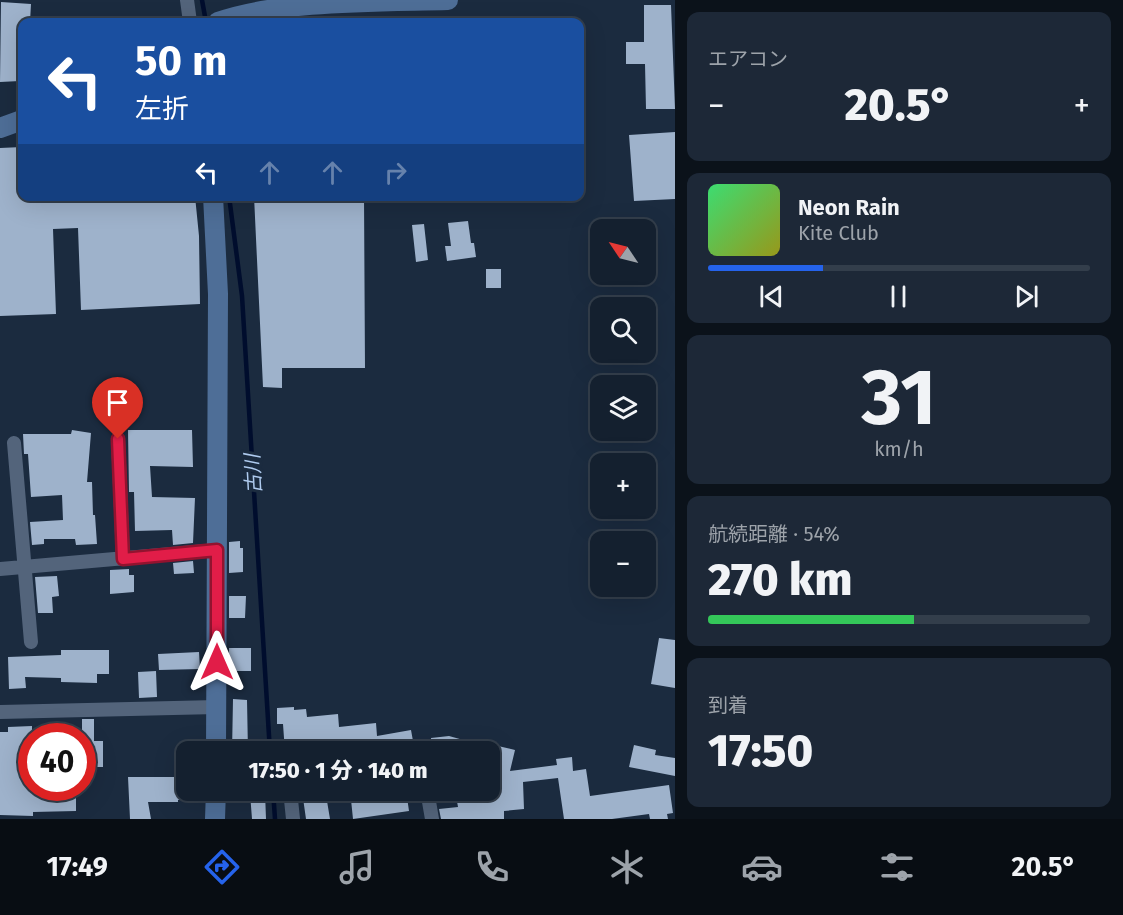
<!DOCTYPE html>
<html lang="ja">
<meta charset="utf-8">
<style>
body{margin:0;font-family:"Fira Sans","Noto Sans JP",sans-serif;background:#1d2837;color:#f1f3f6;height:100vh;display:flex;flex-direction:column;font-size:22px;white-space:nowrap}
*{box-sizing:border-box;margin:0}
p{font-size:20px;color:#9da3aa}
.icon{flex:none;width:33px;height:33px;fill:none;stroke:currentColor;stroke-width:2;stroke-linecap:round;stroke-linejoin:round}
.map{position:relative;flex:1;overflow:hidden}
.details{display:flex;flex-direction:column;gap:12px;padding:12px;background:#0b121a;width:448px}
.details>*{flex:none}
.top-card{position:absolute;left:18px;top:18px;width:566px;height:183px;border-radius:12px;box-shadow:0 6px 24px #0002,0 0 0 2px #333e4b;background:#1a4fa0;color:#fff;overflow:hidden}
.needle{width:39px;rotate:305deg}
.tools{position:absolute;left:590px;top:219px;display:grid;gap:12px}
.tools a{display:grid;place-items:center;width:66px;height:66px;border-radius:12px;background:#14202f;box-shadow:0 6px 24px #0002,0 0 0 2px #333e4b;font-size:30px}
.speed{position:absolute;left:18px;top:723px;display:flex;gap:12px;font-size:30px;font-weight:700;text-align:center}
.speed>*{display:grid;place-content:center;width:78px;height:78px;border-radius:50%;background:#14202f;box-shadow:0 6px 24px #0002,0 0 0 2px #333e4b;line-height:1}
.speed .limit{border:9px solid #d22;background:#fff;color:#111}
.pin{position:absolute;display:grid;place-items:center;width:51px;height:51px;color:#fff;margin:-62px -26px;border-radius:50% 50% 50% 0;rotate:-45deg;box-shadow:0 0 6px #0007}
.pin .icon{rotate:45deg}
.me{position:absolute;width:66px;margin:-33px;rotate:0deg;stroke-linejoin:round;filter:drop-shadow(0 0 4px #0008)}
.turn{display:flex;align-items:center;gap:21px;height:126px;padding:0 18px;font-size:27px}
.turn .icon{width:78px;height:78px;stroke-width:2.5}
.turn b{display:block;font-size:42px;line-height:51px}
.lanes{display:flex;align-items:center;height:57px;padding:0 18px;background:#0003;justify-content:center;gap:30px;direction:ltr}
.lanes .off{opacity:.35}
.big{font-size:45px;font-weight:800;line-height:1.1}
.details .tile{flex:1;display:flex;flex-direction:column;justify-content:center;gap:9px;min-width:0;padding:0 21px;border-radius:12px;background:#1d2837}
.details .dial{align-items:center;gap:0}
.dial b{font-size:78px;line-height:1}
.song{display:flex;align-items:center;gap:18px}
.cover{width:72px;height:72px;border-radius:9px;background:linear-gradient(135deg,hsl(140 70% 55%),hsl(60 70% 35%))}
.played{height:6px;border-radius:3px;background:linear-gradient(90deg,#2563eb 30%,#333e4b 30%)}
.keys{display:flex;justify-content:space-around;direction:ltr}
.heat{display:flex;justify-content:space-between;align-items:center;font-size:33px;direction:ltr}
.charge{height:9px;border-radius:4px;background:linear-gradient(90deg,#34c759 54%,#333e4b 0)}
.trip{position:absolute;left:176px;top:741px;width:324px;height:60px;border-radius:12px;background:#14202f;box-shadow:0 6px 24px #0002,0 0 0 2px #333e4b;font-weight:800;line-height:60px;text-align:center}
.tabs{display:flex;height:96px;justify-content:space-around;align-items:center;background:#080d13;color:#9da3aa}
.tabs .icon{width:42px;height:42px}
.tabs .on{color:#2563eb}
.tabs b{font-size:27px;color:#f1f3f6}
main{display:flex;flex:1;min-height:0}
.map>svg:first-child{display:block}
.lines{fill:none;stroke-linecap:round;stroke-linejoin:round}
.stream{stroke:#000d2d;stroke-width:4.5}
.building{fill:#9eb2cb}
.street{stroke:#53647b;stroke-width:14}
.secondary{stroke:#4e6e97;stroke-width:20}
.route-casing{stroke:#92132f;stroke-width:15}
.route{stroke:#e11d48;stroke-width:10}
.labels{text-anchor:middle;stroke-width:6;stroke-linejoin:round;paint-order:stroke}
.water-label{font-size:20px;font-style:italic;fill:#afcbef;stroke:#1b2b3f}
</style>
<main>
<div class="map">
<svg width="675" height="819" viewBox="0 0 675 819">
<rect width="100%" height="100%" fill="#1b2b3f"/>
<g class="lines">
<!-- stream -->
<path class="stream" d="M202 0 206 22
M229 196 242 296 270 752
M273 790 275 819"/>
</g>
<!-- building -->
<path class="building" d="M1 2 31 4 30 22H22V36H18L20 81 0 82Z
M644 5H671L675 109H646L645 64H626V42H644Z
M675 132V199L634 201 629 135Z
M22 147V196H52V200L112 196H195L199 236 200 304 81 310 78 228 53 229 56 314 0 316V148Z
M254 196H364L365 368H282V388L263 387Z
M468 221 471 243H474L476 257 447 261 445 246H451L448 223Z
M424 224 428 260 416 262 412 225Z
M486 269H501V288H486Z
M72 430 91 433 87 482H92L93 515H95L97 544 76 545 75 539H44V544L32 545 30 522 63 520 62 495 31 497 28 454H24L23 434H71Z
M128 430H192L193 467 150 466 152 497 195 498 193 543 173 545 172 530 135 531 134 492H129Z
M240 541V548H243V572L229 573V542Z
M193 561 194 573 174 574 173 563Z
M129 569V575H134V592L110 594V570Z
M57 576 59 596 52 597 53 613H38L35 577Z
M229 596H246L245 618H229Z
M659 638 675 640V688L651 684Z
M229 648H251V671H229Z
M61 650H109V674H97V683L61 682V678L25 677 26 688 9 689 8 657 61 655Z
M199 652 200 669 159 670 158 654Z
M156 671 157 697 139 698 138 672Z
M233 699 247 700 248 752H232Z
M294 707V710L306 709 307 717 338 714 339 727 376 723 377 736 411 730 415 752H347L346 747 285 752 283 724H277V708Z
M82 719H94V741H103V767H88V759H82Z
M32 726V746L24 747 25 787 76 788V811L33 812V816L0 815V732H8V727Z
M449 736 492 748V752H432L431 738Z
M634 745 656 750 655 755 675 758V776L629 767Z
M498 746 515 750 510 771 557 765 556 759 572 757 573 771 586 769 590 796 669 785 673 813 667 814 668 819H650L649 814 612 819H564L558 778 523 782 524 809 504 811V819H441L439 809 458 807 455 790H489Z
M128 777H186V799L178 800V802H148L151 819H130Z
M350 790H371L372 794 406 790 409 811 353 819Z
M265 792 266 819H252L250 793Z
M326 795 330 819H306L303 798Z"/>
<g class="lines">
<!-- street -->
<path class="street" d="M187 0 190 22
M118 439 123 559
M14 443 31 642
M0 569 217 550
M0 712 217 707
M290 790 293 819
M427 790 432 819"/>
<!-- secondary -->
<path class="secondary" d="M218 22C280 0 380 2 448 0
M0 128 22 120
M213 196 218 294 216 752
M215 819 216 790"/>
</g>
<g class="lines">
<!-- route casing -->
<g class="route-casing">
<path id="route" d="M118 439 123 559 217 550V662"/>
</g>
<!-- route -->
<use href="#route" class="route"/>
</g>
<g class="labels">
<!-- water labels -->
<g class="water-label">
<text transform="translate(253 474) rotate(-93)" y="7">古川</text>
</g>
</g>
</svg>
<div class="tools">
<a><svg class="needle" viewBox="-14 -14 28 28"><path d="M0-13l5 13h-10z" fill="#e53935"/><path d="M0 13l5-13h-10z" fill="#9da3aa"/></svg></a>
<a><svg class="icon" aria-label="search" viewBox="0 0 24 24"><circle cx="10" cy="10" r="6"/><path d="M15 15l6 6"/></svg></a>
<a><svg class="icon" aria-label="layers" viewBox="0 0 24 24"><path d="M12 4l9 5-9 5-9-5zM3 14l9 5 9-5"/></svg></a>
<a>+</a>
<a>−</a>
</div>
<div class="speed"><div class="limit">40</div></div>
<div class="pin" style="left:118px;top:439px;background:#d93025"><svg class="icon" aria-label="arrive" viewBox="0 0 24 24"><path d="M6 21V4h12l-3 4 3 4H6"/></svg></div>
<svg class="me" style="left:217px;top:662px" viewBox="-20 -20 40 40"><path d="M0-17L14 15 0 8-14 15z" fill="#e11d48" stroke="#fff" stroke-width="4"/></svg>
<div class="trip">17:50 · 1 分 · 140 m</div>
<div class="top-card">
<div class="turn"><svg class="icon" aria-label="left" viewBox="0 0 24 24"><path d="M17 20v-9H6M10 6l-5 5 5 5"/></svg><div><b>50 m</b>左折</div></div>
<div class="lanes"><svg class="icon" aria-label="left" viewBox="0 0 24 24"><path d="M17 20v-9H6M10 6l-5 5 5 5"/></svg><svg class="icon off" aria-label="ahead" viewBox="0 0 24 24"><path d="M12 20V5M6 11l6-6 6 6"/></svg><svg class="icon off" aria-label="ahead" viewBox="0 0 24 24"><path d="M12 20V5M6 11l6-6 6 6"/></svg><svg class="icon off" aria-label="right" viewBox="0 0 24 24"><path d="M7 20v-9h11M14 6l5 5-5 5"/></svg></div>
</div>
</div>
<section class="details">
<div class="tile"><p>エアコン</p>
<div class="heat"><a>−</a><b class="big">20.5°</b><a>+</a></div>
</div>
<div class="tile">
<div class="song"><i class="cover"></i><div><b>Neon Rain</b><p>Kite Club</p></div></div>
<div class="played"></div>
<div class="keys"><svg class="icon" aria-label="previous" viewBox="0 0 24 24"><path d="M18 5L8 12l10 7zM5 5v14"/></svg><svg class="icon" aria-label="pause" viewBox="0 0 24 24"><path d="M8 5v14M16 5v14"/></svg><svg class="icon" aria-label="next" viewBox="0 0 24 24"><path d="M6 5l10 7-10 7zM19 5v14"/></svg></div>
</div>
<div class="tile dial"><b>31</b><p>km/h</p></div>
<div class="tile"><p>航続距離 · 54%</p><b class="big">270 km</b><div class="charge"></div></div>
<div class="tile"><p>到着</p><b class="big">17:50</b></div>
</section>
</main>
<nav class="tabs">
<b>17:49</b>
<svg class="icon on" aria-label="directions" viewBox="0 0 24 24"><path d="M12 3l9 9-9 9-9-9zM9 14v-3h6M13 9l2 2-2 2"/></svg>
<svg class="icon" aria-label="music" viewBox="0 0 24 24"><path d="M9 18V5l10-2v13"/><circle cx="6" cy="18" r="3"/><circle cx="16" cy="16" r="3"/></svg>
<svg class="icon" aria-label="phone" viewBox="0 0 24 24"><path d="M5 4h4l2 5-3 2q2 4 5 5l2-3 5 2v4C11 20 4 13 5 4z"/></svg>
<svg class="icon" aria-label="climate" viewBox="0 0 24 24"><path d="M12 3v18M4 7l16 10M4 17L20 7"/></svg>
<svg class="icon" aria-label="car" viewBox="0 0 24 24"><path d="M5 17H2v-5l4-1 3-4h7l3 4 3 1v5h-3M9 17h6M6 11h13"/><circle cx="7" cy="17" r="2"/><circle cx="17" cy="17" r="2"/></svg>
<svg class="icon" aria-label="filters" viewBox="0 0 24 24"><path d="M4 7h16M4 17h16"/><circle cx="9" cy="7" r="2"/><circle cx="15" cy="17" r="2"/></svg>
<b>20.5°</b>
</nav>
